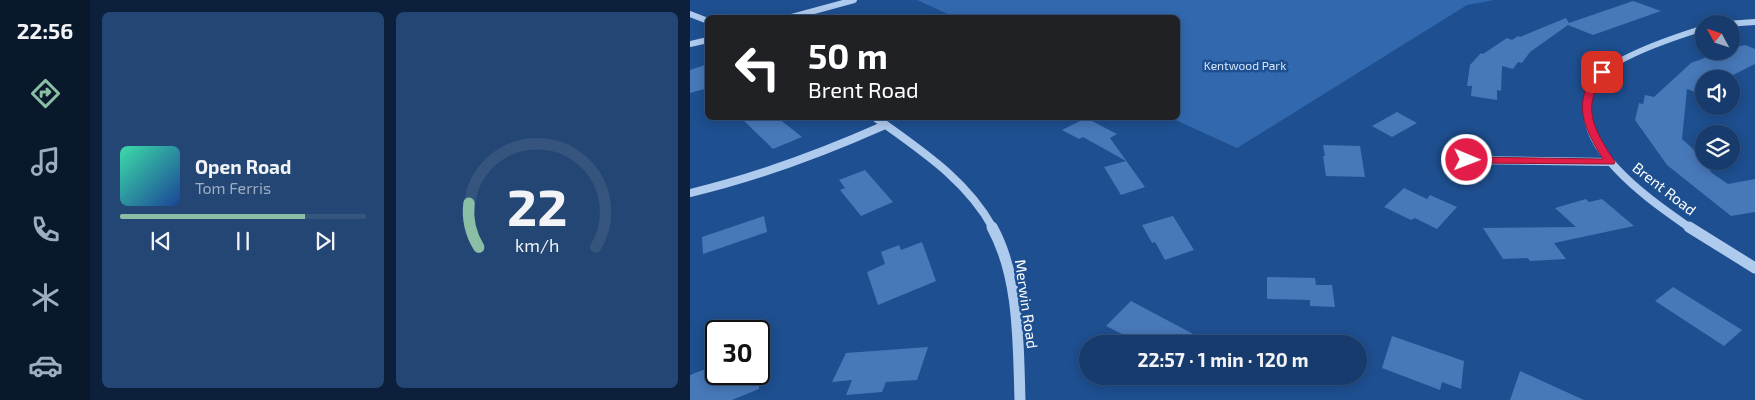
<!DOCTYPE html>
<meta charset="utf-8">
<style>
body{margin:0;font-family:"Exo 2",sans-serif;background:#234674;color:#f1f3f6;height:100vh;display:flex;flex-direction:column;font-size:19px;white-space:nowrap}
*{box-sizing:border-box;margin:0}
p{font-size:16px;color:#9eadc2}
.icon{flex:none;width:28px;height:28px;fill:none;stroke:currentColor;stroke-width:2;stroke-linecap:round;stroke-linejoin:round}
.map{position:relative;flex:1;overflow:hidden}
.drawer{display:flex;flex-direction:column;gap:12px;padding:12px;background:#0c203b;width:600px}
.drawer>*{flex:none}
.hud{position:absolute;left:15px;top:15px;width:475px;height:105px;border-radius:8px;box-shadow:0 2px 12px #0003,0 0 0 1px #35557f;background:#202124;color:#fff;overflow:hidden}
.needle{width:32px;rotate:310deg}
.tools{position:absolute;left:1005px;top:15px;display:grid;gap:10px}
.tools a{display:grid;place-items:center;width:45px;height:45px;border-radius:50%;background:#163b6c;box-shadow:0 2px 12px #0003,0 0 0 1px #35557f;font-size:25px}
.speed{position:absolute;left:15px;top:320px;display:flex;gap:10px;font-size:25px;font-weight:700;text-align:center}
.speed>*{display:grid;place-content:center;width:65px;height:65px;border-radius:50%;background:#163b6c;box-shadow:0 2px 12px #0003,0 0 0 1px #35557f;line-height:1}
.speed .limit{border:2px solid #111;border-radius:8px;background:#fff;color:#111}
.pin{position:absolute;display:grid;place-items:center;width:42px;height:42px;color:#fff;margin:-21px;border-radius:10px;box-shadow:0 2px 8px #0006}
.me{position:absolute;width:55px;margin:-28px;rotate:91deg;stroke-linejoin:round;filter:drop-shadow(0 0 4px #0008)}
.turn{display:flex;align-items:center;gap:18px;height:105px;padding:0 20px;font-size:22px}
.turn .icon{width:65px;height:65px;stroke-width:2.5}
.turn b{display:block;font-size:35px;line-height:42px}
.drawer .card{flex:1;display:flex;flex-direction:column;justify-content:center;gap:8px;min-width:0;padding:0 18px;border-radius:8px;background:#234674}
.drawer .dial{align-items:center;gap:0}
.dial svg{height:130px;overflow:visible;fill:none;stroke:#35557f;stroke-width:7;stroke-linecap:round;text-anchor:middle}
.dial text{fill:#f1f3f6;stroke:none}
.song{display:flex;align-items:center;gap:15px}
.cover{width:60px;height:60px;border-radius:8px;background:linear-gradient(135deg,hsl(160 70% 55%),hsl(220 70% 35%))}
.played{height:5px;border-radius:2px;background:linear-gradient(90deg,#8abfa5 75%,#35557f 75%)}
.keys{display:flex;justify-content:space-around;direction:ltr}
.drawer .tiles{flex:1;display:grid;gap:12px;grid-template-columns:repeat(2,1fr)}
.trip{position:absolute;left:389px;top:335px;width:288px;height:50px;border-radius:25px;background:#163b6c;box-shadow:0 2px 12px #0003,0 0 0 1px #35557f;font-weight:700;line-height:50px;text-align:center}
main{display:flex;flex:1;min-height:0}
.dock{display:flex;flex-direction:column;width:90px;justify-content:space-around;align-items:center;background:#09182b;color:#9eadc2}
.dock .icon{width:35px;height:35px}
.dock .active{color:#8abfa5}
.dock b{font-size:22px;color:#f1f3f6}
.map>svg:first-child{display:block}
.green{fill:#3269ae}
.building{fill:#4778b8}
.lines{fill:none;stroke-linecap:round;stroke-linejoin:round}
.minor-far2{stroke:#aecaed;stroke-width:6}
.minor-far1{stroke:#aecaed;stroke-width:8}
.minor{stroke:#aecaed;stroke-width:11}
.route{fill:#e11d48;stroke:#92132f}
.labels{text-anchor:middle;stroke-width:5;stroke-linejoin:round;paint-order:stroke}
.far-park-label{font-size:12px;fill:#d4e5fa;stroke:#1e4f90}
.street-label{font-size:15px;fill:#fff;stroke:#1e4f90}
</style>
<main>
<nav class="dock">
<b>22:56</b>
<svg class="icon active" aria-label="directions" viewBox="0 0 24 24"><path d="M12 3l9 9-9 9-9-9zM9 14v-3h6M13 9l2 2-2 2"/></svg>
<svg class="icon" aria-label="music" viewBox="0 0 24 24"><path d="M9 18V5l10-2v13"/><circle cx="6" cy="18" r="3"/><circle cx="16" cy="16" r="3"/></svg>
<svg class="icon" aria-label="phone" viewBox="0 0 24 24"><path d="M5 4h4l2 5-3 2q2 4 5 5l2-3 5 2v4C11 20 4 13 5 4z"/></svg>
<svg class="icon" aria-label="climate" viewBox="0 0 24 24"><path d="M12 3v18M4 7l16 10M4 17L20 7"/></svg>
<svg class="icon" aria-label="car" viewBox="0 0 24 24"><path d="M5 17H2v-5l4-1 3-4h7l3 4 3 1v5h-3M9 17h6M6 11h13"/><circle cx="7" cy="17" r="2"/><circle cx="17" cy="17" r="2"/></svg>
</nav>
<section class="drawer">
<div class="tiles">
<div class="card">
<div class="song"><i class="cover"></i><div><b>Open Road</b><p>Tom Ferris</p></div></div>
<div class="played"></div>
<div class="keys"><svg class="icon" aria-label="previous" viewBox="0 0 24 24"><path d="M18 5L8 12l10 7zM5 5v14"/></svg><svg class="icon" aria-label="pause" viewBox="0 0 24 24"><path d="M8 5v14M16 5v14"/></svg><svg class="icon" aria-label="next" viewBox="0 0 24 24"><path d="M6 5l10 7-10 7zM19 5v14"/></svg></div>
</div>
<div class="card dial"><svg viewBox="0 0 100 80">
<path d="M14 69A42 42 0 1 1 86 69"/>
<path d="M14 69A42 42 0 0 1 8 42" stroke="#8abfa5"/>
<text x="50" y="56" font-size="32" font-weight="700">22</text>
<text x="50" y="72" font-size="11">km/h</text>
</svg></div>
</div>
</section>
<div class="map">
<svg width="1065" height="400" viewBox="0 0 1065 400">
<rect width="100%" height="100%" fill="#1e4f90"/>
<!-- green -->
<path class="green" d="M227 0H804L777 5 547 148 481 118H488V18L264 17Z"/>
<!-- building -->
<path class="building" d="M943 1 971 11 903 35 878 25 840 52 832 63 828 62 823 69 812 66 811 91 807 90V100L781 96 782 86H777L780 65 791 53 793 54 817 38 822 40 828 36 830 37 876 18 879 23Z
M1055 45 1065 49V64L1041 76 1032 75 1024 79H1014V84L1008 93 997 89 992 139 1002 148 1022 173 1038 184 1065 179V212L1041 216 977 165 945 120 949 103 953 104 955 95 964 97 1001 63 1033 51H1041V48Z
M18 64V88L0 93V70Z
M707 112 727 123 702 137 682 126Z
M51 118H88L112 137 83 149Z
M396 118 427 134 420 138 455 187 431 195 414 167 436 161 393 137 389 139 372 130Z
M633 145 670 146 675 177 636 176 633 156H635Z
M175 170 203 202 171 216 150 190 155 188 149 180Z
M714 188 737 199 740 195 767 207 747 229 725 218 721 220 694 207Z
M896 199 899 202 912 199 944 226 864 243 876 259 840 261 838 258 813 259 793 228 886 227 865 208Z
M74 216 77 232 13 254 12 237Z
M483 216 504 250 475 260 465 242 462 243 452 225Z
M232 242 246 281 188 305 177 272 195 264 191 252 209 245 211 250Z
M577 277 625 278 626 285H642L645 307 620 306V300L577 299Z
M983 287 1052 330 1034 346 965 301Z
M441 301 522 344H452L416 326Z
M702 336 774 361 771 389 752 382 750 390 692 368Z
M238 347 227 380 196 382 192 392 156 395 162 380 142 382 156 353Z
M26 365V374H69V389L42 400H0V375Z
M830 371 894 400H820Z"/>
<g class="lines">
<!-- minor-far2 -->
<path class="minor-far2" d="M0 14 18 21
M98 18 164 0
M1036 24 1065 22
M0 44 18 40
M897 98C899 92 901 86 905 80 923 57 985 37 1014 28"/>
<!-- minor-far1 -->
<path class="minor-far1" d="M898 97C887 152 962 201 1000 228
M186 118C230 150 276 179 303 228
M777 160 920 162
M0 193C68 177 132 153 195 125"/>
<!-- minor -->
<path class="minor" d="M302 227C330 278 328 343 330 400
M999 227 1065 268"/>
</g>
<!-- route -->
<path class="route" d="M909 71 917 72C889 107 904 129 925 162L924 164 777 163 772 160 777 157 913 159C894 128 880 100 909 71Z"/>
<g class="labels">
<!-- far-park labels -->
<g class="far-park-label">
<text x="555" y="70">Kentwood Park</text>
</g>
<!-- street labels -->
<g class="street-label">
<text transform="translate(974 189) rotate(38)" y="5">Brent Road</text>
<text transform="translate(336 304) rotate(82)" y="5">Merwin Road</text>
</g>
</g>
</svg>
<div class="tools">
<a><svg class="needle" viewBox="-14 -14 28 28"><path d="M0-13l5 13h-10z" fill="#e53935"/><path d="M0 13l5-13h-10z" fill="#9eadc2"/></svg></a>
<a><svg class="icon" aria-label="sound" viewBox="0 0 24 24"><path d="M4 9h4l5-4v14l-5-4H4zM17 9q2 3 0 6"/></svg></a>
<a><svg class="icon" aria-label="layers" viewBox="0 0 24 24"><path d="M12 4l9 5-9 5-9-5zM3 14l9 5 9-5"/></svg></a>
</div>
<div class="speed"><div class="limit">30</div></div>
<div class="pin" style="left:912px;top:72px;background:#d93025"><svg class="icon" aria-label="arrive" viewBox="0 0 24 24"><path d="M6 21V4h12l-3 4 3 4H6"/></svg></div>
<svg class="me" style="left:777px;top:160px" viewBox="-20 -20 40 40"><circle r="17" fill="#e11d48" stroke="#fff" stroke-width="3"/><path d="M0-11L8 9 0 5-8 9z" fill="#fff"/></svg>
<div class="trip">22:57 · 1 min · 120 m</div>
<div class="hud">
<div class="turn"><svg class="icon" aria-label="left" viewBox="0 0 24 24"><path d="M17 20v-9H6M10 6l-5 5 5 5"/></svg><div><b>50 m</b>Brent Road</div></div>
</div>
</div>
</main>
